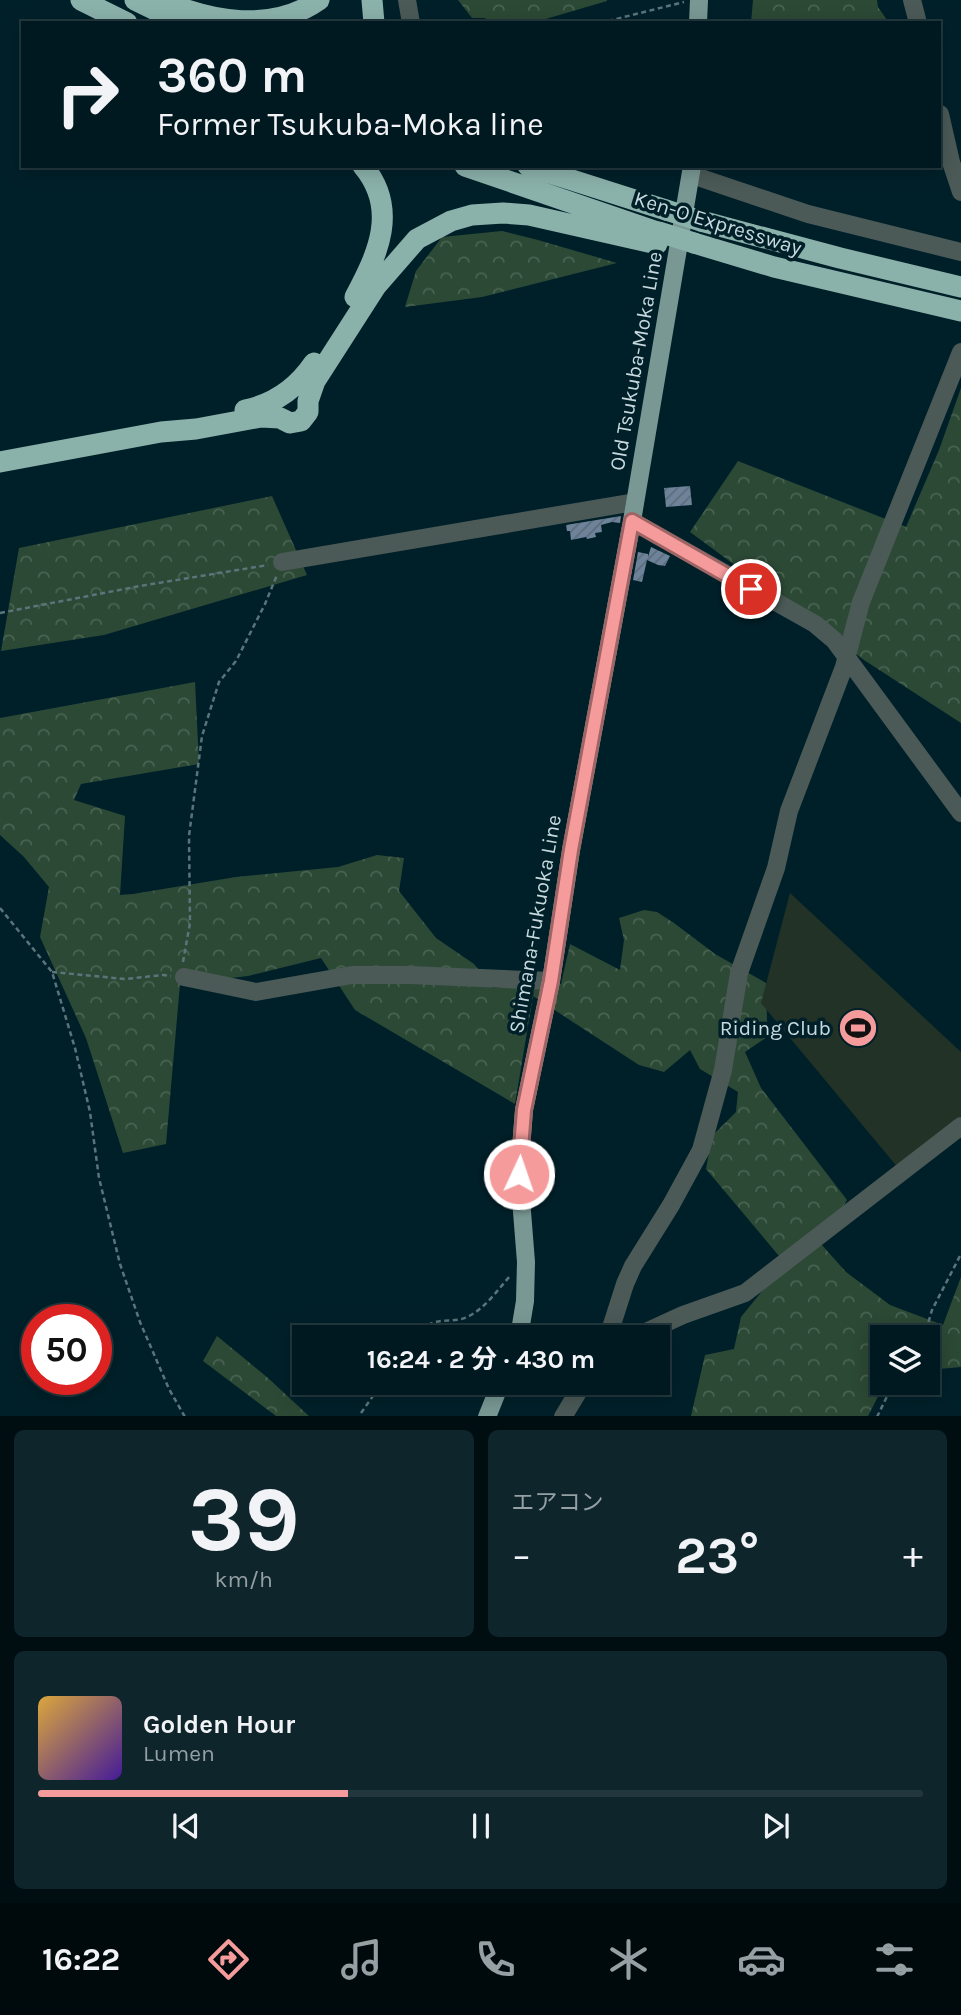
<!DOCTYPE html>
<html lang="ja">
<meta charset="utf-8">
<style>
body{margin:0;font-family:Karla,"Noto Sans JP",sans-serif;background:#0e252c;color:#f1f3f6;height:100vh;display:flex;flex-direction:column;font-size:26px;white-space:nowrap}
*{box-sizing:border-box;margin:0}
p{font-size:23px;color:#95a0a4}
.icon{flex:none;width:38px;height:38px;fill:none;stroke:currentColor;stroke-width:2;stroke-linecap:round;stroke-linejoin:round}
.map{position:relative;height:1416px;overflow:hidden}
.panel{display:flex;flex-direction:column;gap:14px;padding:14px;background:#000d11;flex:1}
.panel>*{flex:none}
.guide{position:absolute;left:21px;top:21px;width:920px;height:147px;border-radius:0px;box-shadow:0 4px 18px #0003,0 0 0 2px #22373d;background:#00181f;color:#f1f3f6;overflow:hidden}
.fabs{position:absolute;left:870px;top:1325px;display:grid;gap:14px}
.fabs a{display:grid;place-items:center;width:70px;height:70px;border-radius:0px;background:#00181f;box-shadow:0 4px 18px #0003,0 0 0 2px #22373d;font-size:35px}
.speed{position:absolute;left:21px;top:1304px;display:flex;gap:14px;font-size:35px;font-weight:700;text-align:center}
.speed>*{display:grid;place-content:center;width:91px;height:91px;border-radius:50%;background:#00181f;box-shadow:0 4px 18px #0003,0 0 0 2px #22373d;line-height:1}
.speed .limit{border:10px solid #d22;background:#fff;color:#111}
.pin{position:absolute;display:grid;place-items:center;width:60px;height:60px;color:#fff;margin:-30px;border:4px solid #fff;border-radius:50%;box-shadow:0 2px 7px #0007}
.me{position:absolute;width:77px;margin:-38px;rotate:3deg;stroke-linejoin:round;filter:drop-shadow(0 0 5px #0008)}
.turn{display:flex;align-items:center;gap:24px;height:147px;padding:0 21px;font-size:32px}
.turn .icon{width:91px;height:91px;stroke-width:2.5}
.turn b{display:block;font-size:49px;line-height:60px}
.big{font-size:52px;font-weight:700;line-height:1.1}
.panel .widget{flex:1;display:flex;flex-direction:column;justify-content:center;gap:10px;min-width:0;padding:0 24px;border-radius:10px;background:#0e252c}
.panel .dial{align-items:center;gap:0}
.dial b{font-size:91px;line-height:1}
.song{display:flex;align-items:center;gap:21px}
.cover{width:84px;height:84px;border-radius:10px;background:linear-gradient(135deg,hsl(40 70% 55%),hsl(260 70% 35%))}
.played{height:7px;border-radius:4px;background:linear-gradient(90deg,#f59b9c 35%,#22373d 35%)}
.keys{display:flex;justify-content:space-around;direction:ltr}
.heat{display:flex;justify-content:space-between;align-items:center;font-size:38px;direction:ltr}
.panel .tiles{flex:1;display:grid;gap:14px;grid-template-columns:1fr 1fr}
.widget:last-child{grid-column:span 2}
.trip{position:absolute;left:292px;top:1325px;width:378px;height:70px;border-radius:0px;background:#00181f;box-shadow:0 4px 18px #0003,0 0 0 2px #22373d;font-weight:700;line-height:70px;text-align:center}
.tabs{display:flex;height:112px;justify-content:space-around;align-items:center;background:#000a0c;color:#95a0a4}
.tabs .icon{width:49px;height:49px}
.tabs .current{color:#f59b9c}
.tabs b{font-size:32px;color:#f1f3f6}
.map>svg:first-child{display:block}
.forest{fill:url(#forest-crowns)}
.green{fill:#223227}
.building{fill:url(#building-hatch)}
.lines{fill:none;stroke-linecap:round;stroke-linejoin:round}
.path{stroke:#5b747b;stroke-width:2.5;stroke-dasharray:5 3.5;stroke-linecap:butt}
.minor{stroke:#4b5a57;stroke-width:18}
.major{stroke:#799894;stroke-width:18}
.highway{stroke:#8bb1ab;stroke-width:21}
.highway-bridge{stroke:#8bb1ab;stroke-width:21}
.route-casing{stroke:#9f6565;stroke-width:18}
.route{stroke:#f59b9c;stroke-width:12}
.labels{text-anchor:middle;stroke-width:7;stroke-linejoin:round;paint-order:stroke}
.street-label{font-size:21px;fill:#c7d9de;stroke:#002029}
.poi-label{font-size:21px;fill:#c7d9de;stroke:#002029;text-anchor:end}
</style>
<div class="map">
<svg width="961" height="1417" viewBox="0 0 961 1417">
<defs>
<pattern id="forest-crowns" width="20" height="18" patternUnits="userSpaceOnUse" patternTransform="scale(1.75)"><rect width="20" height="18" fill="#2c4935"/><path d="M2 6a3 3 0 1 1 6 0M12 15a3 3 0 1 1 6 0" fill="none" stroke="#496352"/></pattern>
<pattern id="building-hatch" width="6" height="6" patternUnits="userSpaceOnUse" patternTransform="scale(1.75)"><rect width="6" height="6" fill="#6e8399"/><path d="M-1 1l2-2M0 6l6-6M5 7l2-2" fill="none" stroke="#5c6c7b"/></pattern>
</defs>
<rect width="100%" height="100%" fill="#002029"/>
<!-- forest -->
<path class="forest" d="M458 0H607V1L532 23H491L485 18H472Z
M753 0H877L878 7 889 23H751Z
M502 231 538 240 617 263 482 297 405 307 416 271 442 237Z
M961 388V723L864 660 690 532 738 461 906 527 939 450Z
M272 496 307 575 104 635 1 651 19 548Z
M195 682 199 764 81 784 74 800 125 816 120 895 133 894 236 877 338 867 377 855 404 858 399 891 436 938 474 964 493 988 561 984 570 944 620 970 624 940 619 918 644 910 657 912 674 923 715 954 766 983 767 1021 770 1035 745 1052 761 1088 847 1200 821 1244 846 1272 890 1305 943 1325 961 1277V1367L928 1370V1337H882V1382L885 1383 868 1416H691L705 1355 734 1349 741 1317 785 1263 706 1169 712 1136 736 1112 738 1092 700 1069 690 1050 664 1072 639 1065 533 996 515 1104 355 1010 321 958 248 976 180 984 166 1144 123 1153 86 1038 40 937 49 887 24 857 0 835V718Z
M217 1336 268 1378 309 1416H276L203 1361Z"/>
<!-- green -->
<path class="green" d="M790 893 961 1052V1116L899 1169 761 1003Z"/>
<!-- building -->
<path class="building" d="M690 486 692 505 666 507 664 488Z
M621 516 620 523 612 522 601 525 602 532 595 533 596 537 587 539 586 537 571 540 570 531H567L566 525Z
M651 547 670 556 665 566 658 565 647 560 642 582 633 580 638 552 648 554V557Z"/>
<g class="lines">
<!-- path -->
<path class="path" d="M600 23 684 2
M0 613 140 586 268 565
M0 908 52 972 75 1048 90 1112 99 1178 120 1264 140 1322 169 1389 185 1417
M183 962 190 923 189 836 202 736 219 682 236 661 265 604 277 575
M52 972 125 979 163 975 171 976
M416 1337C434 1311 452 1327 471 1315 487 1306 499 1288 511 1275
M921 1337 927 1327 932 1310 961 1254
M361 1413 383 1382
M877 1417 894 1382"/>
<!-- minor -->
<path class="minor" d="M407 0 411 23
M912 0 918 23
M940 114 951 162 961 192
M692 175 808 214 961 252
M632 521 815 624 834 640 961 813
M282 562 635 502
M184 977 256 992 352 975H410L551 981
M608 1337 625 1284 633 1266 671 1205 701 1150 723 1070 739 973 776 868 789 811 844 667 861 602 961 352
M635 1337 683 1315 745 1293 961 1126
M563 1417 584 1382"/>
<!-- major -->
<path class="major" d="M698 23 699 0
M519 1337 525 1301 526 1262 519 1174 524 1110 551 981 571 850 632 521 692 166
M487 1417 501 1382"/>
<!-- highway -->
<path class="highway" d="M81 0 127 23
M135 0 174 19
M161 0C211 22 272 33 319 0
M372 0 374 23
M465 166 657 232
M528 166 666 210
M701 221 840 258 961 287
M694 243 774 267 961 311
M355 297C378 254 399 209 363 166
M245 410C275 404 297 388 314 363
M0 462 161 432 196 429 261 417 280 418 290 423 301 421 308 412V401L315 381 376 286 417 239 451 221 472 215 503 213 529 215 657 244"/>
<!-- highway-bridge -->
<path class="highway-bridge" d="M666 210 701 221
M659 232 694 243"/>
</g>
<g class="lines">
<!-- route casing -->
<g class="route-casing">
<path id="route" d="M519 1174 524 1110 551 981 571 850 632 521 751 589"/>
</g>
<!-- route -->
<use href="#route" class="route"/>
</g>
<!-- icons -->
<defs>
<g id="stadium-disc" transform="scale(2.0125)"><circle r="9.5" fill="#f59b9c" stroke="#002029"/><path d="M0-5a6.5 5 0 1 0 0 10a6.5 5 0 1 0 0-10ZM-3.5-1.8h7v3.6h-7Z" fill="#111"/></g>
</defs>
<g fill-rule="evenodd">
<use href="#stadium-disc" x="858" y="1028"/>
</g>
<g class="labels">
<!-- street labels -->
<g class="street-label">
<text transform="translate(718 223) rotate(17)" y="7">Ken-O Expressway</text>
<text transform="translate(636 361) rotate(-80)" y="7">Old Tsukuba-Moka Line</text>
<text transform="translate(535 924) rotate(-80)" y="7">Shimana-Fukuoka Line</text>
</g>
<!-- poi labels -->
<g class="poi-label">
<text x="831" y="1035">Riding Club</text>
</g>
</g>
</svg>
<div class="fabs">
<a><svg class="icon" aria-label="layers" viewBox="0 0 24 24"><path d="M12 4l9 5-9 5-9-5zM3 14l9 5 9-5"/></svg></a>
</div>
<div class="speed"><div class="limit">50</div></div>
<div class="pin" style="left:751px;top:589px;background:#d93025"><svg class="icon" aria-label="arrive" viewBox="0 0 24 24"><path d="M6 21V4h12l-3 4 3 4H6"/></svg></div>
<svg class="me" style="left:519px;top:1174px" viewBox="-20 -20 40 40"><circle r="17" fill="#f59b9c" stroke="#fff" stroke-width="3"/><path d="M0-11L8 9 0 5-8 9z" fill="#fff"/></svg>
<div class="trip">16:24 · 2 分 · 430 m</div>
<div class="guide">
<div class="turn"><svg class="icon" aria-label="right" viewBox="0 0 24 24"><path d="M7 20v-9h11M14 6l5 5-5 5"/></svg><div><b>360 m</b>Former Tsukuba-Moka line</div></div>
</div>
</div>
<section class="panel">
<div class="tiles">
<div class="widget dial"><b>39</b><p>km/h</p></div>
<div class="widget"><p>エアコン</p>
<div class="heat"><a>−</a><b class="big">23°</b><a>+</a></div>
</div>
<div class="widget">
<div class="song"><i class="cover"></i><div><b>Golden Hour</b><p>Lumen</p></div></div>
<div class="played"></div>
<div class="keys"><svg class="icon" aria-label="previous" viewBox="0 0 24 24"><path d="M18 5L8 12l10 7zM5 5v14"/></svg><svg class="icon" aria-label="pause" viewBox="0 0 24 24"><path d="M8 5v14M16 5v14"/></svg><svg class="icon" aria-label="next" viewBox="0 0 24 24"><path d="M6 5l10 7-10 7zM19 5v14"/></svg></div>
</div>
</div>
</section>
<nav class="tabs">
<b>16:22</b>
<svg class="icon current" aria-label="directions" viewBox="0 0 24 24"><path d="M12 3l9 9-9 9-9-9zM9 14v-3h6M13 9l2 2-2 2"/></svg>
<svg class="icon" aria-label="music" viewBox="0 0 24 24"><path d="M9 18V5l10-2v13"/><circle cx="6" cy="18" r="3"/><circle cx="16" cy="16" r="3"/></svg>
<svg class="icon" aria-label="phone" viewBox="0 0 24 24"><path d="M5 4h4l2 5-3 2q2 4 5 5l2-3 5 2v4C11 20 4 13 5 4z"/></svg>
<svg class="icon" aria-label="climate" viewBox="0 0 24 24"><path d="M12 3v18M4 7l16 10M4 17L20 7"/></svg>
<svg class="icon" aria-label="car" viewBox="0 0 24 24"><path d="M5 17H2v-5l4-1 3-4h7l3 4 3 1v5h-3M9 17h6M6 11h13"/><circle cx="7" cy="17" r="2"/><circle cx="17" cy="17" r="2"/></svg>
<svg class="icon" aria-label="filters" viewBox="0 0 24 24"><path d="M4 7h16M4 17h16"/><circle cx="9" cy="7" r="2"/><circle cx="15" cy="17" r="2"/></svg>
</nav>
